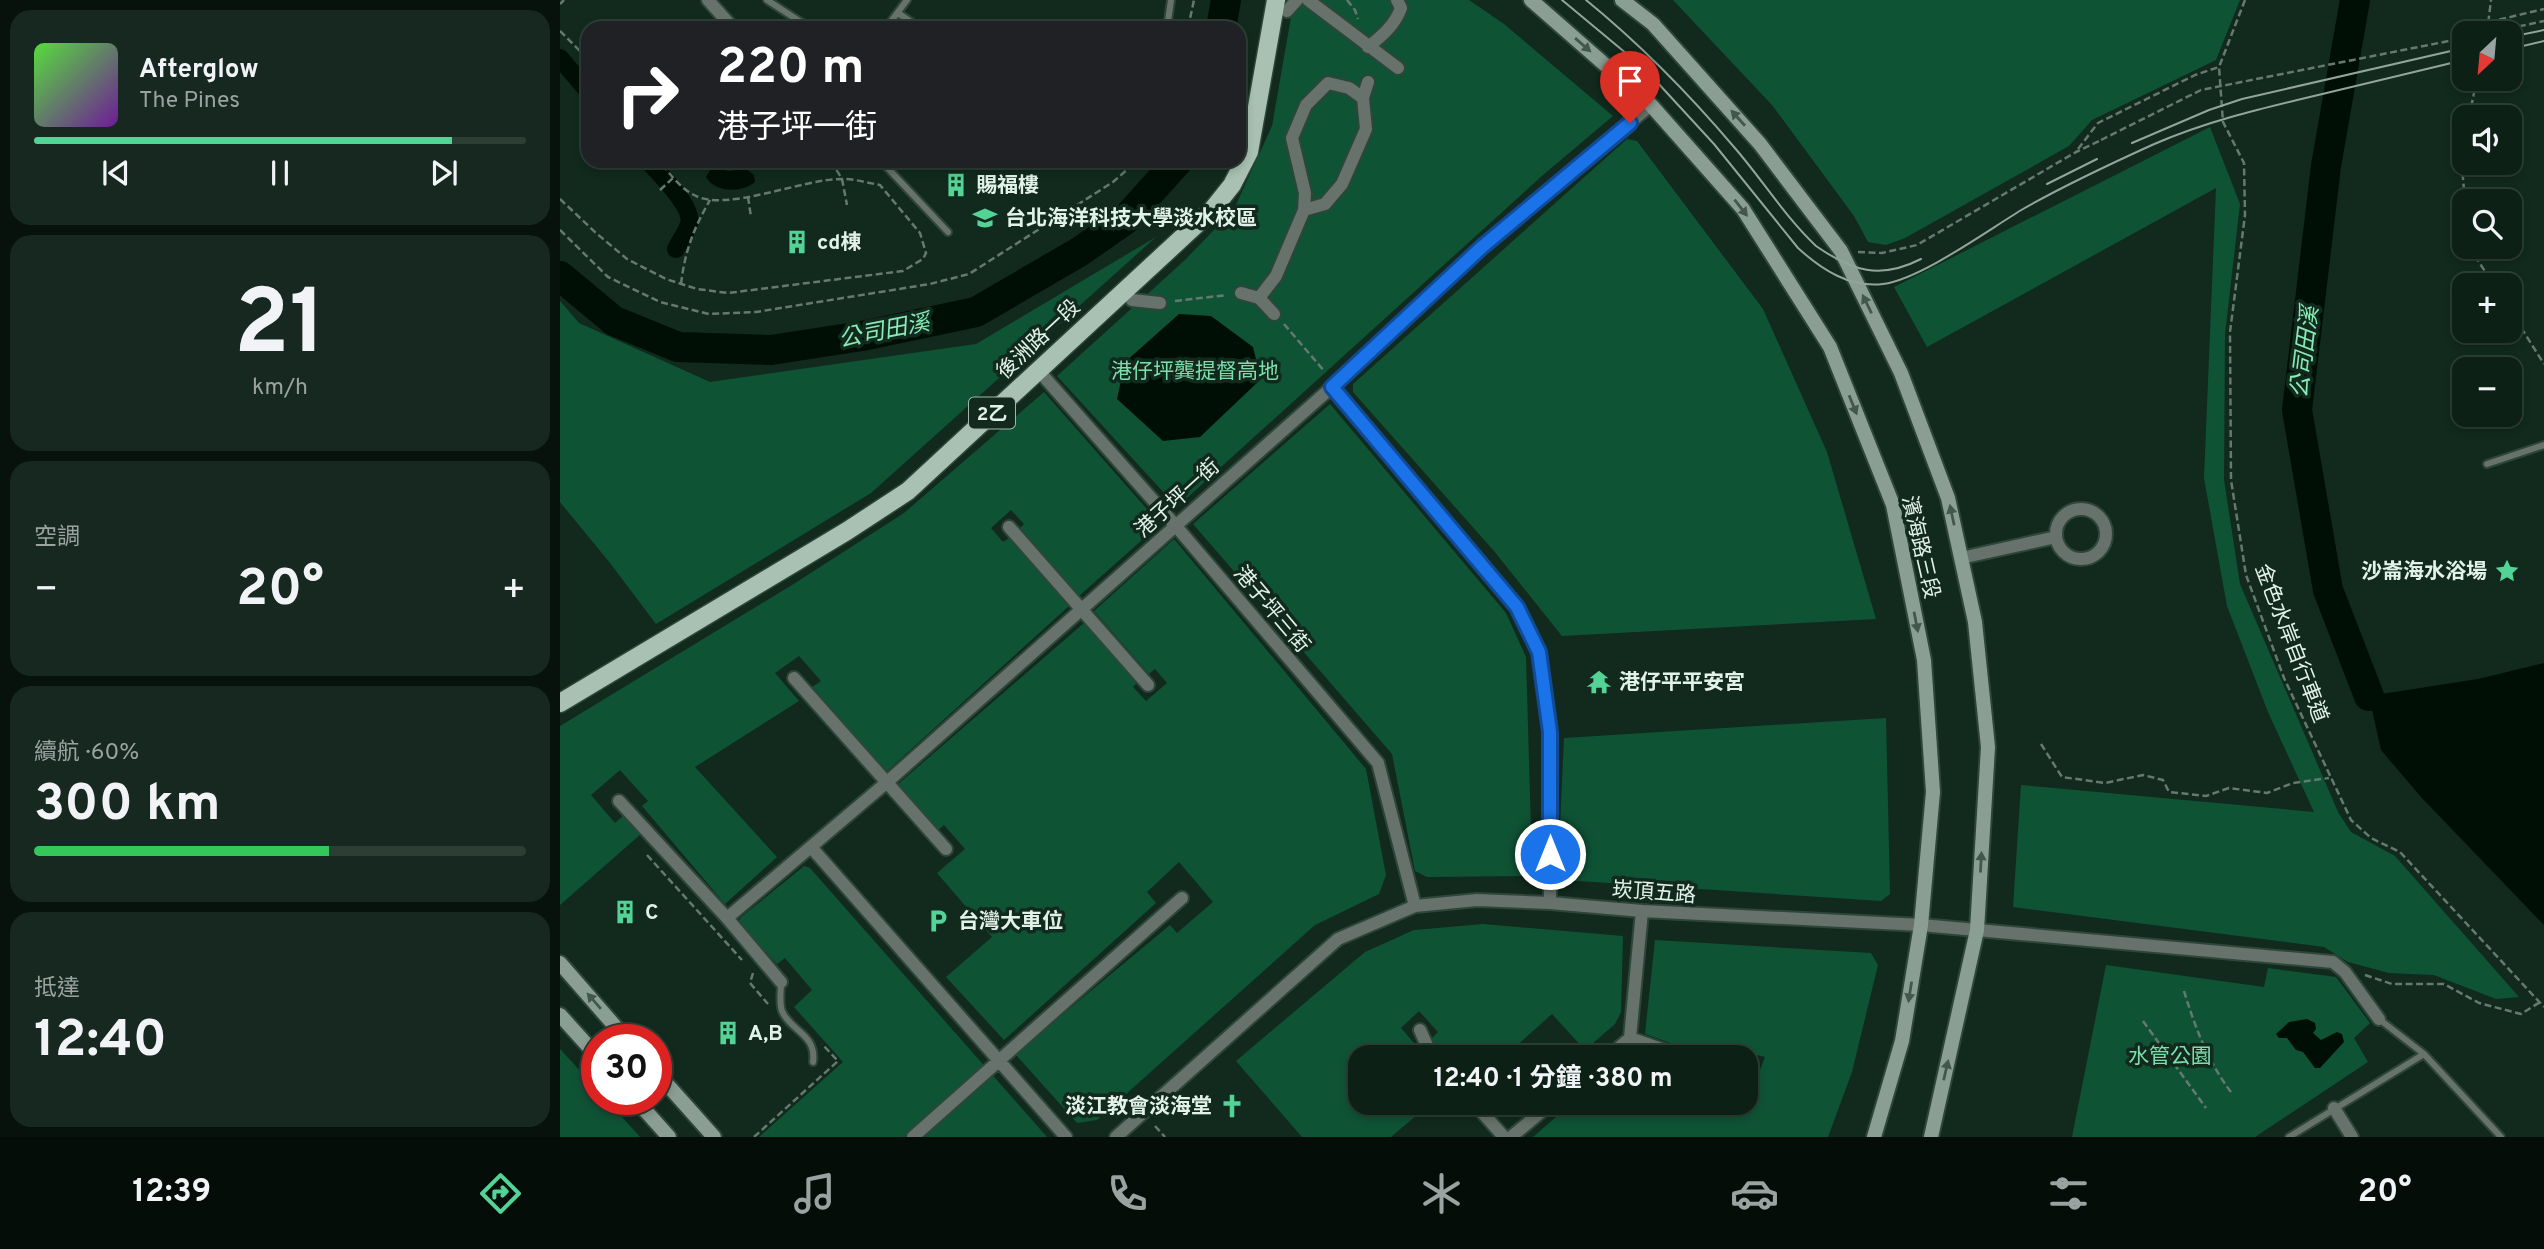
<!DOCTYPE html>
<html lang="zh-TW">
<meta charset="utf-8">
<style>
body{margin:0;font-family:Overpass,"Noto Sans TC",sans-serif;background:#16281f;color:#f1f3f6;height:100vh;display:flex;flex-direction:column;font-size:26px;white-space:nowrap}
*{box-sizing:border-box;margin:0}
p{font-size:23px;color:#9aa3a1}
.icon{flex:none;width:38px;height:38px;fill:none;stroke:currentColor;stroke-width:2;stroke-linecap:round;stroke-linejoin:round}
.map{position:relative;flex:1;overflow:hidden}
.details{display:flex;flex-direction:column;gap:10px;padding:10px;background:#07120c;width:560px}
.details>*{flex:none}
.guide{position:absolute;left:21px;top:21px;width:665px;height:147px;border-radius:21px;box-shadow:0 4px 10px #0003,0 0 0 2px #2d3e35;background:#202124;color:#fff;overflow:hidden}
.needle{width:46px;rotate:206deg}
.fabs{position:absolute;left:1892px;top:21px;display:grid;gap:14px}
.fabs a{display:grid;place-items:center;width:70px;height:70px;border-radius:14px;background:#0d2016;box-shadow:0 4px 10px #0003,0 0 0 2px #2d3e35;font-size:35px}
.speed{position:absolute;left:21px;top:1024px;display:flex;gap:14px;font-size:35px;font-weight:700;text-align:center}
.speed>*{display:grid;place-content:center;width:91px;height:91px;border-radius:50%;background:#0d2016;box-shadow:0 4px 10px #0003,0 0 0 2px #2d3e35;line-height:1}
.speed .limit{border:10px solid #d22;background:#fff;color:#111}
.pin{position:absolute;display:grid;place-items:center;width:60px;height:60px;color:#fff;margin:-72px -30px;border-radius:50% 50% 50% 0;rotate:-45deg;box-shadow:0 0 7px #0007}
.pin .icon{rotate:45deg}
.me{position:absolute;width:77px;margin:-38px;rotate:0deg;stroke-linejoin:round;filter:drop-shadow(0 0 5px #0008)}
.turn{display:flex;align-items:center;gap:24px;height:147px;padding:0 21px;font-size:32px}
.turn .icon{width:91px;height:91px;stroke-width:2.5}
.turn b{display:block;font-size:49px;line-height:60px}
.big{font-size:52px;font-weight:700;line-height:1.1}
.details .card{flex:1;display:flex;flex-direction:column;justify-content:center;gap:10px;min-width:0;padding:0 24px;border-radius:21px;background:#16281f}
.details .dial{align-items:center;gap:0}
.dial b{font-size:91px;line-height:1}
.song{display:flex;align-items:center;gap:21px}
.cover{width:84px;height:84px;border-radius:10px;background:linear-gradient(135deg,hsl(110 70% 55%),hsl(280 70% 35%))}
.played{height:7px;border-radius:4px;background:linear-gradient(90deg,#53d396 85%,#2d3e35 85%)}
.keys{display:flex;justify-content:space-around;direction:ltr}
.heat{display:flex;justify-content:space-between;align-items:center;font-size:38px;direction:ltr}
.charge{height:10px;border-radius:5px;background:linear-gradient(90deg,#34c759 60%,#2d3e35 0)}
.trip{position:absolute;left:788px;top:1045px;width:410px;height:70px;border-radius:21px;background:#0d2016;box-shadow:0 4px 10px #0003,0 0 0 2px #2d3e35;font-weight:700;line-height:70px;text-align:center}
.tab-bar{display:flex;height:112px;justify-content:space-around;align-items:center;background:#050d09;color:#9aa3a1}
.tab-bar .icon{width:49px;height:49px}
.tab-bar .current{color:#53d396}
.tab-bar b{font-size:32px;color:#f1f3f6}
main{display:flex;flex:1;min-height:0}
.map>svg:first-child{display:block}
.green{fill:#0f5335}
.water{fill:#000f06}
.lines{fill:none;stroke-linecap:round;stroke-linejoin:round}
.canal{stroke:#000f06;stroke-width:18}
.river{stroke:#000f06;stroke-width:30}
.lane-casing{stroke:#2e463a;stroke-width:10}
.street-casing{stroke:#2e463a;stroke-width:16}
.secondary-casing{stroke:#2e463a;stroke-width:18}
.primary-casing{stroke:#2e463a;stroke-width:21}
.path{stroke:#647a6e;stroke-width:2.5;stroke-dasharray:7 3.5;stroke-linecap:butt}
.lane{stroke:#66726b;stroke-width:6}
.street{stroke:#66726b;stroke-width:12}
.secondary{stroke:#8b9e93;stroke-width:14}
.primary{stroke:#a8c1b2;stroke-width:18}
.tram{stroke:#92a59b;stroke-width:2}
.path-bridge{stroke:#647a6e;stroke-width:2.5;stroke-dasharray:7 3.5;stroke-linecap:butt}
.oneway{fill:#42584c}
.route-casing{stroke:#114b97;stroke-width:18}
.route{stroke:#1a73e8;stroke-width:12}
.labels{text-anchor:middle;stroke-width:7;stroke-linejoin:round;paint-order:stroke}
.shield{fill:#112a1d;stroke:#a4b6ac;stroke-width:2}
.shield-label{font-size:19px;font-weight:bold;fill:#e3f2e9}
.poi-label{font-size:21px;font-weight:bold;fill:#e3f2e9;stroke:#112a1d;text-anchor:start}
.street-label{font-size:21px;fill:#e3f2e9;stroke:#112a1d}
.park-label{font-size:21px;fill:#7de0ac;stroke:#112a1d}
.water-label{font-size:23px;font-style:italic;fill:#88ecb7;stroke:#112a1d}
</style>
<main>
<section class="details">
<div class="card">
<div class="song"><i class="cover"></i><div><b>Afterglow</b><p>The Pines</p></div></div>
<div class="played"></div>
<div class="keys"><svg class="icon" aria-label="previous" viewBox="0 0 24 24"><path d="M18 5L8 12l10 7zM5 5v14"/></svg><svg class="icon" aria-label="pause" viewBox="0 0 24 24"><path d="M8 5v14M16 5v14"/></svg><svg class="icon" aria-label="next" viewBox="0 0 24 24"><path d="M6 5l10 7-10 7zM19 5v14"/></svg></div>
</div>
<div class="card dial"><b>21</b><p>km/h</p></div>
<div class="card"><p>空調</p>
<div class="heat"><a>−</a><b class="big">20°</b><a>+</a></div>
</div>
<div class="card"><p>續航 · 60%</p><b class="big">300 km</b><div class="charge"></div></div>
<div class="card"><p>抵達</p><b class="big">12:40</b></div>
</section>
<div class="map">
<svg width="1984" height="1137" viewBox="0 0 1984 1137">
<rect width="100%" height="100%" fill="#112a1d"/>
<!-- green -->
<path class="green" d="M734 0H909L944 24 1053 116 983 175 617 507 497 376 625 260 674 209 712 126Z
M1113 0H1680L1656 60 1532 120 1509 146 1345 238 1326 245 1308 242 1294 216 1212 105Z
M1650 127 1680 204 1665 334 1664 480 1680 584 1778 812 1791 832 1835 856 1959 997 1936 999 1874 975 1829 973 1788 962 1764 947 1453 907 1461 785 1754 812 1708 712 1667 606 1644 478 1656 188 1367 347 1334 287Z
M1067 139 1077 141 1203 309 1267 452 1316 619 1002 636 934 551 793 392V384Z
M596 237 311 493 96 624 50 563 0 502V301L19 323 150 382 416 344Z
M484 392 600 524 519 596 460 528 464 524 451 510 431 528 443 542 449 538 509 606 325 773 251 688 261 681 239 656 215 673 239 701 135 767 217 857 165 904 82 806 88 801 60 770 31 795 55 823 64 815 81 834 0 905V726L232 585 344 513Z
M770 404 946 613 966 657 972 865 965 876 867 877 855 871 832 754 633 524Z
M614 539 806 769 826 875 819 894 755 925 537 1120 517 1123 455 1054 610 925 617 933 653 902 619 862 587 892 596 903 444 1040 386 977 432 937 377 873 405 849 384 825 377 831 337 785 524 623 577 683 573 687 586 701 607 683 595 669 589 674 534 611Z
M1326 718 1330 894 1321 901 1003 880 998 871 1004 738Z
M244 866 250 868 487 1137H199L283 1062 234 1007 252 990 225 958 217 964 179 923 180 918Z
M923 924 1063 936 1061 1012 1055 1024 1025 1050 992 1014 944 1057H883L868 1042 878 1032 859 1011 841 1028 866 1057H800V1102L871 1103 831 1137H742L676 1061 805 952 854 930Z
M1095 940 1311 953 1318 965 1292 1072 1268 1137H973L1012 1103 1185 1102V1091L1191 1093 1205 1057 1170 1049 1167 1057H1149L1085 1034Z
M1546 965 1704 987 1708 968 1776 977 1810 1023 1794 1038 1808 1062 1695 1137H1512Z
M0 1049 37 1089V1099H46L80 1137H0Z"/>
<!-- water -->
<path class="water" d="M152 167 169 171 186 169 194 175 195 182C182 193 155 193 146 177Z
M619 314 651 316 693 347 701 379 640 437 603 441 557 399 565 362Z
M1984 663V925L1862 798 1821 750 1809 696 1918 679Z
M1747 1019 1755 1023 1756 1029 1753 1033 1761 1040 1777 1032 1782 1034 1784 1042 1760 1068H1755L1743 1052 1736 1050 1727 1038H1719L1716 1034 1729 1022Z"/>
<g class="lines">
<!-- canal -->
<path class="canal" d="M0 58 28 91
M88 161C99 173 134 208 129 224 126 233 120 241 116 249"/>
<!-- river -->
<path class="river" d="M1795 0 1766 166 1737 410 1768 590 1809 696
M661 28 666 0
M0 276 54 321 118 347 211 350 302 336 416 312 519 252 565 220 618 161"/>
<!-- lane casing -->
<g class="lane-casing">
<path id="lane" d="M207 0 250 28
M338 13 360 28
M326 28 347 0
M607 28 611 0
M321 161 388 232
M1927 464 1984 445
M221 982C221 990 219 1004 222 1011 230 1031 257 1034 253 1062
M1819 1019 1864 1054 1941 1137
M1729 1137 1864 1054"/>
</g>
<!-- street casing -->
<g class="street-casing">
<path id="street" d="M148 0 173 28
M748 0 838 68
M727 11 737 0
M808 47C822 36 835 25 841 8L837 0
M803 98 808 82
M681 293 699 298
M572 300 600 303
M714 314 699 298 716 276 744 210 765 204 782 184 806 129 803 98 789 88 768 83 746 105 732 138 745 193 744 210
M478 370 615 525 818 763 855 906
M772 387 957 607 979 652 990 732V903
M1496 534a25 25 0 1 1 50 0a25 25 0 1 1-50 0Z
M449 527 588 685
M1401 558 1496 537
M234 678 386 849
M59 801 167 918 221 982
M251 847 506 1137
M167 918 326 783 772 387 922 247 1091 105
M860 1030 872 1057
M1070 1038 1124 1057
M1048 1057 1070 1038 1082 911
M1185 1068 1190 1067
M913 1102 944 1137
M1774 1108 1792 1137
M353 1137 622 898
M556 1137 778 939 855 906 917 900 990 903 1082 911 1361 925 1773 962 1785 972 1819 1019
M951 1137 993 1102"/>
</g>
<!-- secondary casing -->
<g class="secondary-casing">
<path id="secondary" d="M971 0 1091 105 1183 209 1270 347 1333 505 1364 660 1373 792 1361 925 1342 1041 1314 1137
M1062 0 1093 24 1200 144 1281 251 1341 373 1388 498 1415 622 1428 747 1417 930 1371 1137
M0 963 67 1040
M0 1015 37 1056
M96 1072 154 1137
M75 1099 109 1137"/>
</g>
<!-- primary casing -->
<g class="primary-casing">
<path id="primary" d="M0 703 287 531 348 491 652 210 672 185 689 152 716 0"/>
</g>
<!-- path -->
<path class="path" d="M787 0 795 10 798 19
M1685 0 1659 67 1663 122 1684 163 1685 215 1670 332 1671 480 1686 575 1724 678 1791 820 1811 838 1840 852 1984 1007
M0 4 4 0
M1929 22 1984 9
M628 28 634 0
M0 31 28 59
M1927 33 1931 0
M1928 33 1984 21
M1909 117 1917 79
M1904 142 1901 156 1905 201
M1518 149 1538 123 1635 75 1659 67
M271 161 282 179 287 205
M100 190 113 178
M188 197 191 217
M0 199 36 233 67 259 106 279 137 289 168 293 343 271 363 259 366 253 360 233 320 185C308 183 295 179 283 179 244 178 166 213 134 195 120 188 109 173 100 161
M0 230 48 277 100 302 149 314 196 312 370 284 409 274 553 182 577 161
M1909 247 1934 285
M1298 252 1322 253 1357 245 1516 152 1541 140
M121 284C125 251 133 230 150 200
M615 301 667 295
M1950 310 1984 364
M724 324 765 372
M1481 744 1502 777 1545 783 1583 775 1603 780 1609 792 1646 796 1669 788 1707 793 1733 783 1769 778
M87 855 182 960
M193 973 190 983 208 1004
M1805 975 1832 984H1884L1919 1003 1961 1014 1980 1002
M1624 991C1635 1027 1648 1062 1671 1092
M1583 1021 1646 1108
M595 1126 605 1137
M194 1137 278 1061 262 1044"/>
<!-- lane -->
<use href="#lane" class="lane"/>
<!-- street -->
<use href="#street" class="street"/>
<!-- secondary -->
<use href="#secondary" class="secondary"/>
<!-- primary -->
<use href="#primary" class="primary"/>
<!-- tram -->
<path class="tram" d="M1002 0 1085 69 1154 144 1238 248C1262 270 1290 288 1323 284 1361 279 1428 230 1463 209 1505 185 1548 165 1592 145 1644 122 1699 109 1754 96 1804 84 1854 72 1904 60
M1026 0C1080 44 1129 94 1174 147 1202 179 1225 217 1256 246 1292 271 1320 280 1361 259
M1950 37 1984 30
M1950 49 1984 41
M1572 143 1649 110 1682 99 1904 48
M1487 184 1537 159"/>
<!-- path-bridge -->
<path class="path-bridge" d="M1541 140 1641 90 1904 38"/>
</g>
<!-- one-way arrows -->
<defs><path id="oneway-solid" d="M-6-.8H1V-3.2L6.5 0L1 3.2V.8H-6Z" transform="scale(1.75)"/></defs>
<g class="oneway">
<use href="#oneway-solid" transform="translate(1023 45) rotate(41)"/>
<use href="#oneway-solid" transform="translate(1178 118) rotate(-132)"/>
<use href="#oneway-solid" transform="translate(1181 208) rotate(52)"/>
<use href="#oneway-solid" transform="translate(1307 304) rotate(-116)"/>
<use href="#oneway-solid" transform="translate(1293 405) rotate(68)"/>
<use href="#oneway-solid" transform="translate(1392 515) rotate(-102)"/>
<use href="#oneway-solid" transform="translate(1356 622) rotate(79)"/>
<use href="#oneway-solid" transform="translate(1421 862) rotate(-87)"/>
<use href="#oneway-solid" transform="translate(1350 992) rotate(99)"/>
<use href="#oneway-solid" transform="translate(34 1001) rotate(-131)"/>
<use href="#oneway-solid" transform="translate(1386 1070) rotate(-77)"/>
</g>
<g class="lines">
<!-- route casing -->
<g class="route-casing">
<path id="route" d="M990 854V732L979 652 957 607 772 387 922 247 1070 123"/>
</g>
<!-- route -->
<use href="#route" class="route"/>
</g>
<!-- icons -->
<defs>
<g id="building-bare" transform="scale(1.89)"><path d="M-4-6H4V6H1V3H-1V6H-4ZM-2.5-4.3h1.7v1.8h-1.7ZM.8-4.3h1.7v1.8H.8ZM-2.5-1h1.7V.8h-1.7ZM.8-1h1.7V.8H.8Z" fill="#53d396" stroke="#112a1d" stroke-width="2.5" paint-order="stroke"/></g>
<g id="university-bare" transform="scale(1.89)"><path d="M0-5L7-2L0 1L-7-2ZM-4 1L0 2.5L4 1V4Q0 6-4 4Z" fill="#53d396" stroke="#112a1d" stroke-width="2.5" paint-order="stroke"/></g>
<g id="sight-bare" transform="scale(1.89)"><path d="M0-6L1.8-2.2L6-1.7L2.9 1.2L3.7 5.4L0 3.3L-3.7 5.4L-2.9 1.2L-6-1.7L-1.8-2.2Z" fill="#53d396" stroke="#112a1d" stroke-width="2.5" paint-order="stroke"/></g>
<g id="temple-bare" transform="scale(1.89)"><path d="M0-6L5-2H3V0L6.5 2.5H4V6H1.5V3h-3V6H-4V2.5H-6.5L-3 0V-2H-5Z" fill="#53d396" stroke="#112a1d" stroke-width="2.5" paint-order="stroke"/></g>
<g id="parking-bare" transform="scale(1.89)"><path d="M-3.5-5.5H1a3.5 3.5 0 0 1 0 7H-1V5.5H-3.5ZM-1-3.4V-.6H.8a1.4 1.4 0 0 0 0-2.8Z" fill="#53d396" stroke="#112a1d" stroke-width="2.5" paint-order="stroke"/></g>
<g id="church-bare" transform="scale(1.89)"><path d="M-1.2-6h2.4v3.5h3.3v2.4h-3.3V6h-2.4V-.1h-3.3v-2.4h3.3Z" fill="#53d396" stroke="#112a1d" stroke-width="2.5" paint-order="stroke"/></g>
</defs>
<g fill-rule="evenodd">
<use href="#building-bare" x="396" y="185"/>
<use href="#university-bare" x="425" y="218"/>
<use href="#building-bare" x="237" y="242"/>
<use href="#sight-bare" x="1947" y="571"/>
<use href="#temple-bare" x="1039" y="682"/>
<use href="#building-bare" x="65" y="912"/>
<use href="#parking-bare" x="378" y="921"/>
<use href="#building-bare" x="168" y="1033"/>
<use href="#church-bare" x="672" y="1106"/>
</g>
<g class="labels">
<!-- shield labels -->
<rect class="shield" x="409" y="397.5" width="46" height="31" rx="5"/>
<g class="shield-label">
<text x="432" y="420">2乙</text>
</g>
<!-- poi labels -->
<g class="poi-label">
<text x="416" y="192">賜福樓</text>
<text x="445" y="225">台北海洋科技大學淡水校區</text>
<text x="257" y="249">cd棟</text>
<text x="1927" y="578" text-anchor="end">沙崙海水浴場</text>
<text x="1059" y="689">港仔平平安宮</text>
<text x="85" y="919">C</text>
<text x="398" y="928">台灣大車位</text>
<text x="188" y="1040">A,B</text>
<text x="652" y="1113" text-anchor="end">淡江教會淡海堂</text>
</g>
<!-- street labels -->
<g class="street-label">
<text transform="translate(478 339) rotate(-43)" y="7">後洲路一段</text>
<text transform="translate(617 498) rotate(-42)" y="7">港子坪一街</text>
<text transform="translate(1361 547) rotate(77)" y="7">濱海路三段</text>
<text transform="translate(712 609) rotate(50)" y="7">港子坪三街</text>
<text transform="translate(1732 643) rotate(69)" y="7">金色水岸自行車道</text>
<text transform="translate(1094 892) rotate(4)" y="7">崁頂五路</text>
</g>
<!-- park labels -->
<g class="park-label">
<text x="635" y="378">港仔坪龔提督高地</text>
<text x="1610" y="1063">水管公園</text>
</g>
<!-- water labels -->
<g class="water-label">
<text transform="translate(324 330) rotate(-11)" y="8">公司田溪</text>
<text transform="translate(1744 352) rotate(-83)" y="8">公司田溪</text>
</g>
</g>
</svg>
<div class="fabs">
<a><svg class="needle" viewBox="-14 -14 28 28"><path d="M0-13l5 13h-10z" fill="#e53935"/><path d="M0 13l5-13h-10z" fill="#9aa3a1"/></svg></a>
<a><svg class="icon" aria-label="sound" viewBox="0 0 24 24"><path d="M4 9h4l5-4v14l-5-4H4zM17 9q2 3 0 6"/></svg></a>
<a><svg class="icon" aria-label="search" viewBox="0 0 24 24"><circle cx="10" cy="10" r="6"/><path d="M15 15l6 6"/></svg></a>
<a>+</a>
<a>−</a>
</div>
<div class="speed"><div class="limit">30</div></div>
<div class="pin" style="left:1070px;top:123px;background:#d93025"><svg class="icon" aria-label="arrive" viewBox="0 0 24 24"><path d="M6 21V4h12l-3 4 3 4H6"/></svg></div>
<svg class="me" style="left:990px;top:854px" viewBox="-20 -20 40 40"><circle r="17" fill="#1a73e8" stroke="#fff" stroke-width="3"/><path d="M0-11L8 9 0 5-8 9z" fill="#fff"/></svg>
<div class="trip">12:40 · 1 分鐘 · 380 m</div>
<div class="guide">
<div class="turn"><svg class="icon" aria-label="right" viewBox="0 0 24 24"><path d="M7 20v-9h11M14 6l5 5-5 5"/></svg><div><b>220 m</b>港子坪一街</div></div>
</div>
</div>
</main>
<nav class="tab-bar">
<b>12:39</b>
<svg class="icon current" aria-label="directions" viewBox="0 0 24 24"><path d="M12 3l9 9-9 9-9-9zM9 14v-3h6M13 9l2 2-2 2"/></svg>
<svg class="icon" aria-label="music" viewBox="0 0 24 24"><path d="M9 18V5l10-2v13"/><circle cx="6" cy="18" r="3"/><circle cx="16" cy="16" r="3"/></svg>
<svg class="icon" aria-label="phone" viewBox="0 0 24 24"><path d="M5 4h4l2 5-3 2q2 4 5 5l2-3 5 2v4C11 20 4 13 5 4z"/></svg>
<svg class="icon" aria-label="climate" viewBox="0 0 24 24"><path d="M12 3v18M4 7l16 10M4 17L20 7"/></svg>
<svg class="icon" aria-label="car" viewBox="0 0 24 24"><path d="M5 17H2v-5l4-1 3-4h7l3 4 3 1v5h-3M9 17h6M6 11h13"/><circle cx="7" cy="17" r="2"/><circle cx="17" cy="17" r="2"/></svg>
<svg class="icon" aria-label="filters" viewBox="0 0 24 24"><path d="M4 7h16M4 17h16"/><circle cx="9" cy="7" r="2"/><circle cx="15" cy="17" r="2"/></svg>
<b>20°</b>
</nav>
